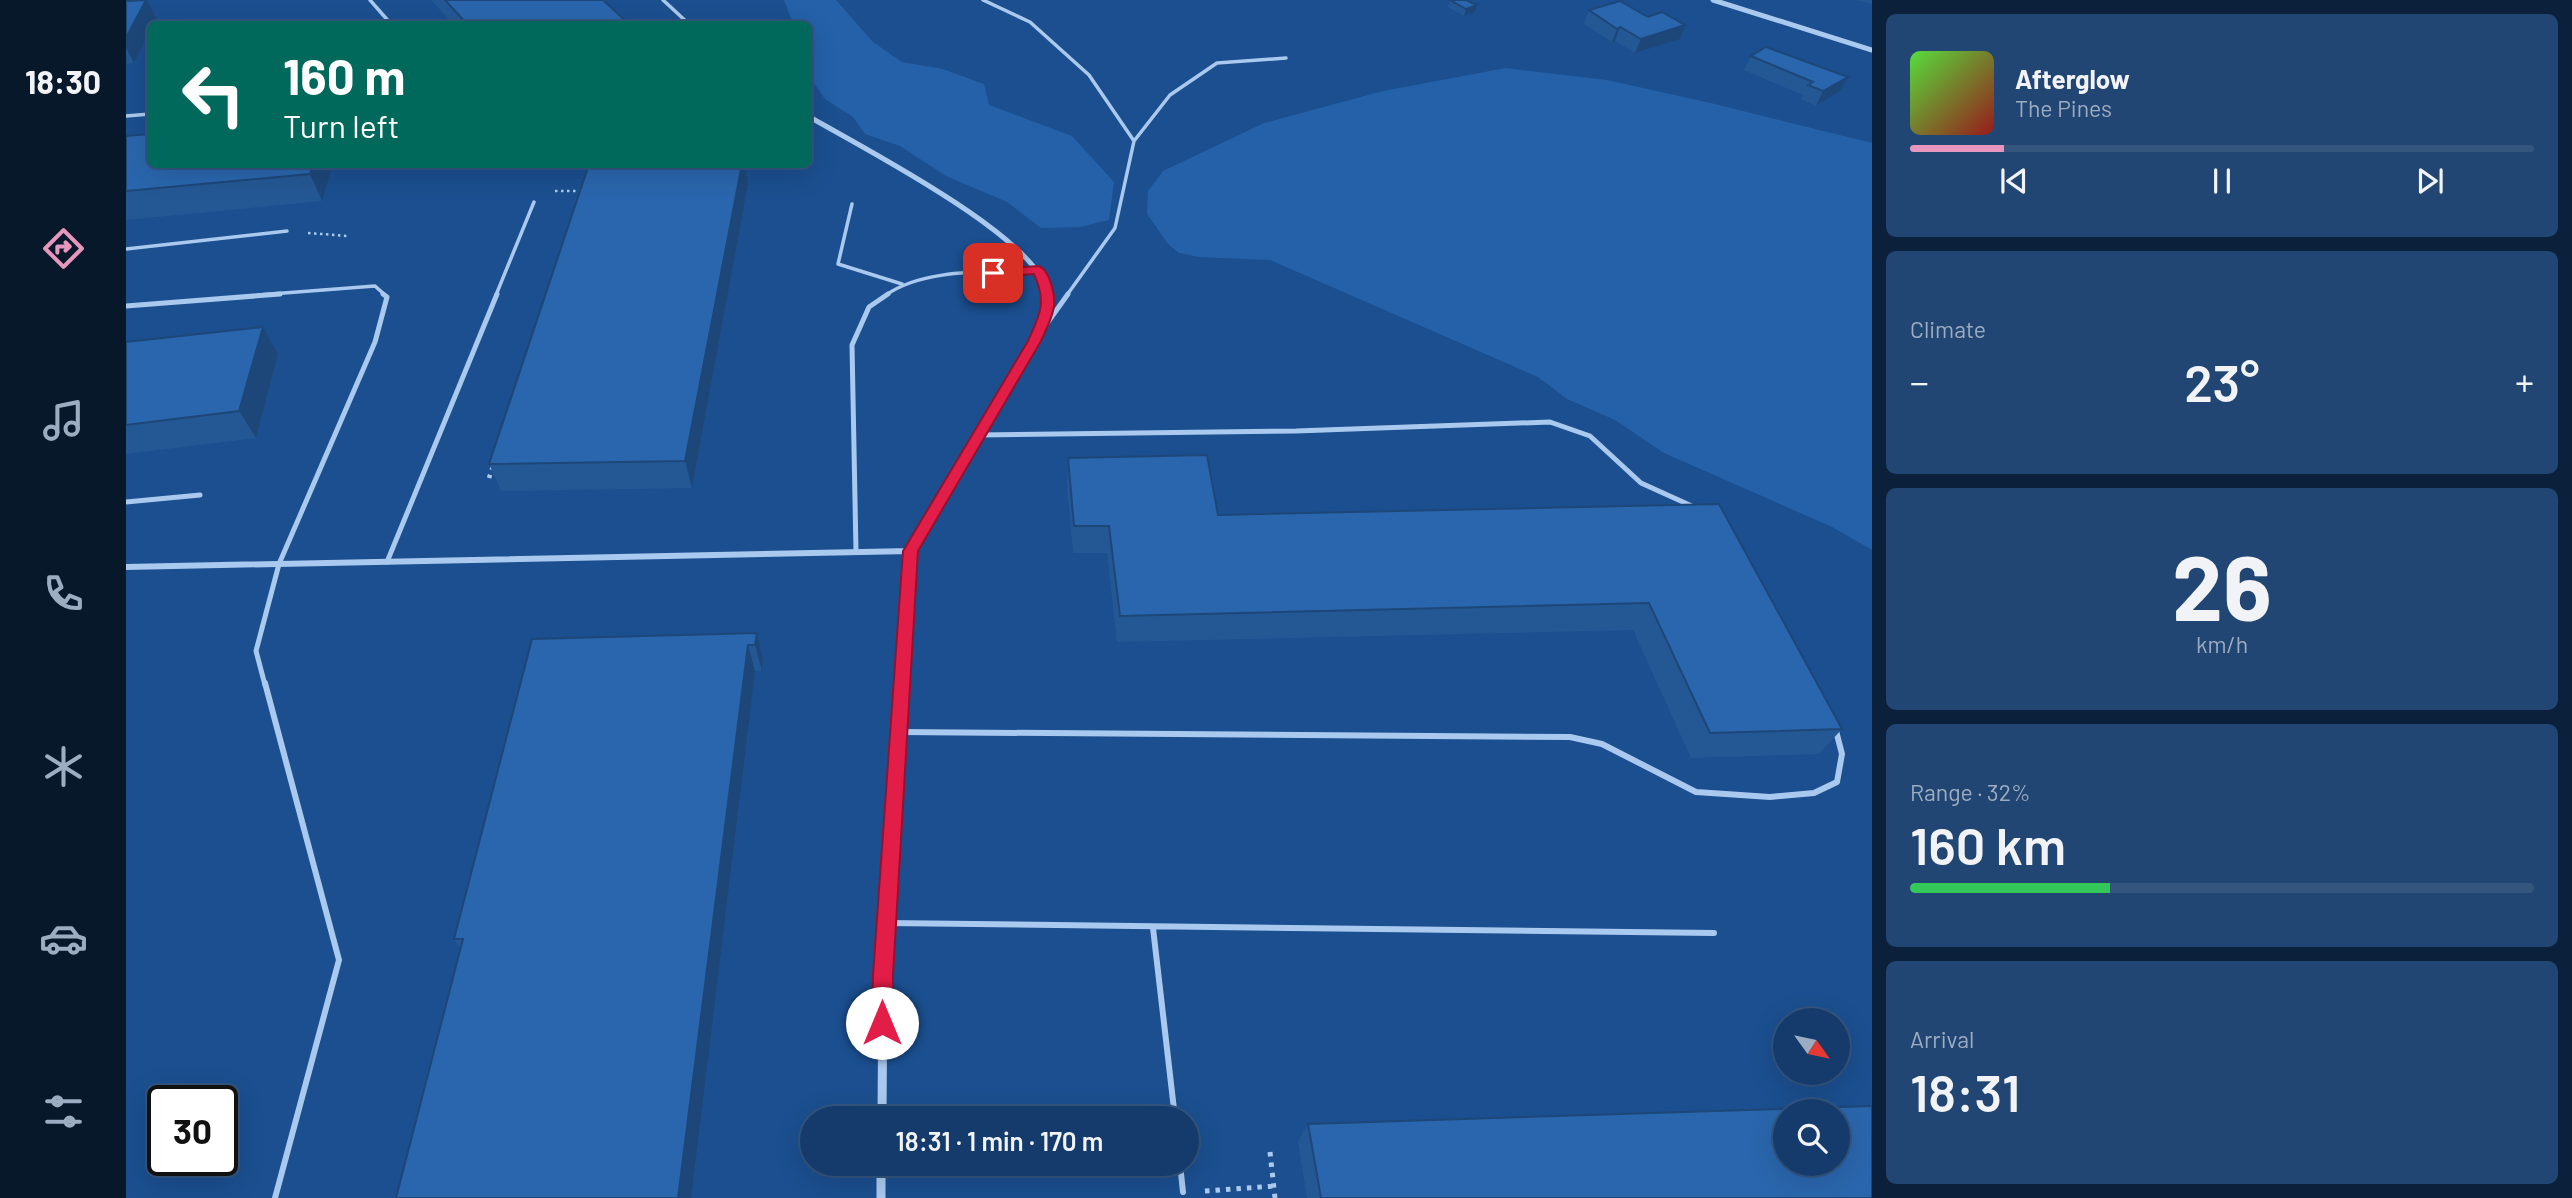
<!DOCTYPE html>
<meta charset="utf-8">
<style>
body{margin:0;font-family:Barlow,sans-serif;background:#214673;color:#f1f3f6;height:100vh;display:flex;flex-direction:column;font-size:26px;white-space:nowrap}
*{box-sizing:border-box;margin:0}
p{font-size:23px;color:#9dadc1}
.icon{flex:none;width:38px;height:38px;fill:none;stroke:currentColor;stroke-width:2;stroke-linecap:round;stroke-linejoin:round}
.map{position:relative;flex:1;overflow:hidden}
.panel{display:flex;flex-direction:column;gap:14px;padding:14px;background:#0b203b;width:700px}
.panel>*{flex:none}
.top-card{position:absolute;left:21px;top:21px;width:665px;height:147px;border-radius:10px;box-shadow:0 7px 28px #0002,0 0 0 2px #33557e;background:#00695c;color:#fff;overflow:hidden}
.needle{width:46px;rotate:123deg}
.tools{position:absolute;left:1647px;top:1008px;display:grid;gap:14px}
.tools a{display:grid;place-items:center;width:77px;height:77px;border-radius:50%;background:#143b6b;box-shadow:0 7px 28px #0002,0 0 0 2px #33557e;font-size:35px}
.speed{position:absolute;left:21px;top:1085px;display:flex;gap:14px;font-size:35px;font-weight:700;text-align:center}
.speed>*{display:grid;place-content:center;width:91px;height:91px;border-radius:50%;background:#143b6b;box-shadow:0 7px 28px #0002,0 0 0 2px #33557e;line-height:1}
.speed .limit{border:4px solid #111;border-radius:10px;background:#fff;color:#111}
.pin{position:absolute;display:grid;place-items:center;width:60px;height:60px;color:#fff;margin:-30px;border-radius:14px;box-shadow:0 4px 10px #0006}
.me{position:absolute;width:77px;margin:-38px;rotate:0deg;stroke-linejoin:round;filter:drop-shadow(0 0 5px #0008)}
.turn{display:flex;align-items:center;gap:24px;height:147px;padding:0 21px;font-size:32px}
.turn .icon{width:91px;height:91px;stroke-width:2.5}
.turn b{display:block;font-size:49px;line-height:60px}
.big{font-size:52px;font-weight:600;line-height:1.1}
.panel .tile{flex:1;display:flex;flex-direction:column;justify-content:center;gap:10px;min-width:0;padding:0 24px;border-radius:10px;background:#214673}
.panel .dial{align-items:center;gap:0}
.dial b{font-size:91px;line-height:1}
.song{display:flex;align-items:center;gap:21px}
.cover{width:84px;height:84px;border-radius:10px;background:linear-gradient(135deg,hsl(110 70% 55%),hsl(0 70% 35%))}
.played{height:7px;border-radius:4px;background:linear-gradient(90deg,#e797bd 15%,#33557e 15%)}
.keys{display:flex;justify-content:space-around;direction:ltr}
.heat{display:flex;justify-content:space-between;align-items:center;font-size:38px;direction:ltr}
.charge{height:10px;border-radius:5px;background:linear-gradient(90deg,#34c759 32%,#33557e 0)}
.trip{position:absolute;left:674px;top:1106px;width:399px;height:70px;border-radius:35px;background:#143b6b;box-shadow:0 7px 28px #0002,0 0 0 2px #33557e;font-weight:600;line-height:70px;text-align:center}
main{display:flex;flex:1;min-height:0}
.menu{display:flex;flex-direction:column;width:126px;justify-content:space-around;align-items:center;background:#08182b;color:#9dadc1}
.menu .icon{width:49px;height:49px}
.menu .active{color:#e797bd}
.menu b{font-size:32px;color:#f1f3f6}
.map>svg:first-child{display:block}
.green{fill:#2461a8}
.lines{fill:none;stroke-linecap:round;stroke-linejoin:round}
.path-far2{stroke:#a9c9ee;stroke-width:2.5;stroke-dasharray:2.5 3.5;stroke-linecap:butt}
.path-far1{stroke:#a9c9ee;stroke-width:4.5;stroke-dasharray:3.5 5;stroke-linecap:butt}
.path{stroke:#a9c9ee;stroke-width:5;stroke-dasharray:4.5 6;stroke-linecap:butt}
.lane-far2{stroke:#a9c9ee;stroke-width:3.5}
.lane-far1{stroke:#a9c9ee;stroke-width:5}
.lane{stroke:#a9c9ee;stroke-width:6}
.street-far2{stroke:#a9c9ee;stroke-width:5}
.street-far1{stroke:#a9c9ee;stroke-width:6}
.street{stroke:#a9c9ee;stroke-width:9}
.wall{fill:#245895}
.shaded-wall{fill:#1d4779}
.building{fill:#2a66ad;stroke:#1d4779;stroke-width:2;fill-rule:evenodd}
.route{fill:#e11d48;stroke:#92132f;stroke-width:2}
</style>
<main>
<nav class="menu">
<b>18:30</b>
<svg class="icon active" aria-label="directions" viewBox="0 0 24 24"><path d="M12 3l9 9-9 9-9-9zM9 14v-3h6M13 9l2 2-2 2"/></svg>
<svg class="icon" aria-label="music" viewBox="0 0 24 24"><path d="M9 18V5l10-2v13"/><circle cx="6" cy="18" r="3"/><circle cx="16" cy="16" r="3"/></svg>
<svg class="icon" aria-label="phone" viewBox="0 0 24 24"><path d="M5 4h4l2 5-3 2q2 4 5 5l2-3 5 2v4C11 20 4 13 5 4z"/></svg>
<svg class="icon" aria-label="climate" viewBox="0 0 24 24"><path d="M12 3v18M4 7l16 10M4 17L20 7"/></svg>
<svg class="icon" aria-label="car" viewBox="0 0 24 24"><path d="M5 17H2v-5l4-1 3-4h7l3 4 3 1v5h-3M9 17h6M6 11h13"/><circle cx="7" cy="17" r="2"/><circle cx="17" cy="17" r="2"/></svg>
<svg class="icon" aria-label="filters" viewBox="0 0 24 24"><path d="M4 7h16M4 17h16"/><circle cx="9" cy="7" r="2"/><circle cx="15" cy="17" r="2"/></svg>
</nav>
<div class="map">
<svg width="1746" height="1198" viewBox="0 0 1746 1198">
<rect width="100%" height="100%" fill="#1b4f8f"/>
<!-- green -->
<path class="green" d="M658 0H710L747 42 776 62 817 69 858 84 863 105 946 136 988 182 983 220 954 227 915 228 881 202 820 176 774 146 739 134 727 117 699 99 683 76 682 24H667Z
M1380 68 1481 80 1589 104 1746 143V550L1706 527 1538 453 1489 420 1441 399 1412 377 1144 260 1073 257 1053 253 1042 244 1021 214 1022 191 1037 171 1138 123 1257 91Z"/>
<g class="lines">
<!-- path-far2 -->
<path class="path-far2" d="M429 191H457
M182 233 222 236"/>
<!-- path-far1 -->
<path class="path-far1" d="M363 478 367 466"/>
<!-- path -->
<path class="path" d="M1144 1152 1149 1198
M1079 1191 1148 1186"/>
<!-- lane-far2 -->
<path class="lane-far2" d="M244 0 265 24
M537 0 563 24
M857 0 904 22 963 75 1008 141 989 228 941 295
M0 116 24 114
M1008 141 1044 95 1091 63 1160 58
M726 204 712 264 776 284
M0 249 161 231
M132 295 249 286 259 295
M370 295 408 202
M760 295C800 267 865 273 913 270"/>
<!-- lane-far1 -->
<path class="lane-far1" d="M0 306 154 294
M912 336 942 294
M853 435 1170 431 1424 422 1464 436 1515 483 1568 507
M0 502 74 495
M730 552 726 345 743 307 762 294
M261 562 371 294
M139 685 130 651 153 564 249 342 261 297 257 294"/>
<!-- lane -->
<path class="lane" d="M139 683 213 960 149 1198
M773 732 1444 737 1476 744 1570 792 1644 797 1688 793 1711 782 1716 754 1709 727
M760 923 1588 933
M1027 928 1049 1118
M1054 1164 1057 1192"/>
<!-- street-far2 -->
<path class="street-far2" d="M1587 0 1746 50
M682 116C733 146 916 239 922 295"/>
<!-- street-far1 -->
<path class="street-far1" d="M785 551 908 341 921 312 922 294
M0 567 785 551 776 685"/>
<!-- street -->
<path class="street" d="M756 1118 757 975 776 683
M755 1164V1198"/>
</g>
<!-- wall -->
<path class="wall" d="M21 0 31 19 24 24V31L8 63 0 64V1Z
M305 0H477L503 24H327Z
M1324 0 1349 12 1338 16 1322 7Z
M1730 0H1746V4Z
M1463 10 1554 39 1509 53 1489 41 1486 42 1458 24Z
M1625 56 1714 91 1690 106 1675 99 1677 95 1618 70Z
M0 136 24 164H207L196 201 0 220Z
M463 164H619L622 184 566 488 375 491 363 464Z
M137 327 152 354 130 438 0 454V342Z
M942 458 1092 515 1593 504 1716 729 1693 754 1565 758 1507 630 991 642 981 553H947L941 485Z
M631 633 637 660 636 671H629L334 948 328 939Z
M1182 1124 1746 1198H1181L1172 1142Z"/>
<!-- shaded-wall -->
<path class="shaded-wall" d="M21 0 31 19 28 24H24V31L8 63 0 48V38Z
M1351 5 1349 12 1338 16 1340 9Z
M1559 25 1554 39 1509 53 1515 39Z
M1494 27 1489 41 1486 42 1491 29Z
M1722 77 1714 91 1690 106 1697 91Z
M187 164H207L196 201 184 174Z
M616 164H619L622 184 566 488 559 461Z
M137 327 152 354 130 438 113 411Z
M631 633 637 660 636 671 629 645Z
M622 645 629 671 565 1198H552Z"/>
<!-- building -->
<path class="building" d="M20 0 0 38V1Z
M319 0H477L503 24H341Z
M1324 0H1340L1351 5 1340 9Z
M1494 1 1522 17 1536 12 1559 25 1515 39 1494 27 1491 29 1463 10Z
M1640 47 1722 77 1697 91 1682 85 1687 82 1625 56Z
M24 134V164H187L184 174 0 191V136Z
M463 164H616L559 461 363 464Z
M137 327 113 411 0 425V342Z
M1081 455 1092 515 1593 504 1716 729 1584 733 1523 603 994 616 983 526H948L942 458Z
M631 633 629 645H622L552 1198H270L337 939H328L406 639Z
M1746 1106V1198H1195L1182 1124ZM1659 1111H1712V1164H1659Z"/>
<!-- route -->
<path class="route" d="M913 266C919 269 920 272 923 278 934 304 926 317 915 341L792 551 767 975V1023L764 1030 756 1033 749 1030 746 1023 747 975 777 551 902 341C914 314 921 303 908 274L867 277 861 273 867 269Z"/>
</svg>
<div class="tools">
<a><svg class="needle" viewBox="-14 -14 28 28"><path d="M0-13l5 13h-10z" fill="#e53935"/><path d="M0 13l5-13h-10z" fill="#9dadc1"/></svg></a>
<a><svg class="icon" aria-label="search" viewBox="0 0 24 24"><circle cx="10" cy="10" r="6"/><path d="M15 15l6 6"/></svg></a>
</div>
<div class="speed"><div class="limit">30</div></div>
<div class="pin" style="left:867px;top:273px;background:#d93025"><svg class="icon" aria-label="arrive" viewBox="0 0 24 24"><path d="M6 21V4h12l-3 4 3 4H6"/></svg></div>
<svg class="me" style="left:756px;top:1023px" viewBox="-20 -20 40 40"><circle r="19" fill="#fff"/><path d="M0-13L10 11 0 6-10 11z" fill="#e11d48"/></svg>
<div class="trip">18:31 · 1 min · 170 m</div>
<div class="top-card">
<div class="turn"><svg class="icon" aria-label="left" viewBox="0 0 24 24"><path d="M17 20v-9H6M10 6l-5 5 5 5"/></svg><div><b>160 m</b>Turn left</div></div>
</div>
</div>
<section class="panel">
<div class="tile">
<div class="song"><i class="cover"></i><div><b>Afterglow</b><p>The Pines</p></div></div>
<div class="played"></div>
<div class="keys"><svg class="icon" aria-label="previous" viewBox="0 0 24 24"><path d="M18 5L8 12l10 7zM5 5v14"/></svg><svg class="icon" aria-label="pause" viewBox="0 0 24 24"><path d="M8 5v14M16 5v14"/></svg><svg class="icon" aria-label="next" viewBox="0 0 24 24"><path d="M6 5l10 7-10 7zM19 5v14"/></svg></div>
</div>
<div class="tile"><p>Climate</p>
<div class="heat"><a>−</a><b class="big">23°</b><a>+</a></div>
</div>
<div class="tile dial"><b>26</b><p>km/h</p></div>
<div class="tile"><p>Range · 32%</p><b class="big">160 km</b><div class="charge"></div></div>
<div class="tile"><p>Arrival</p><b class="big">18:31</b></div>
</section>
</main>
